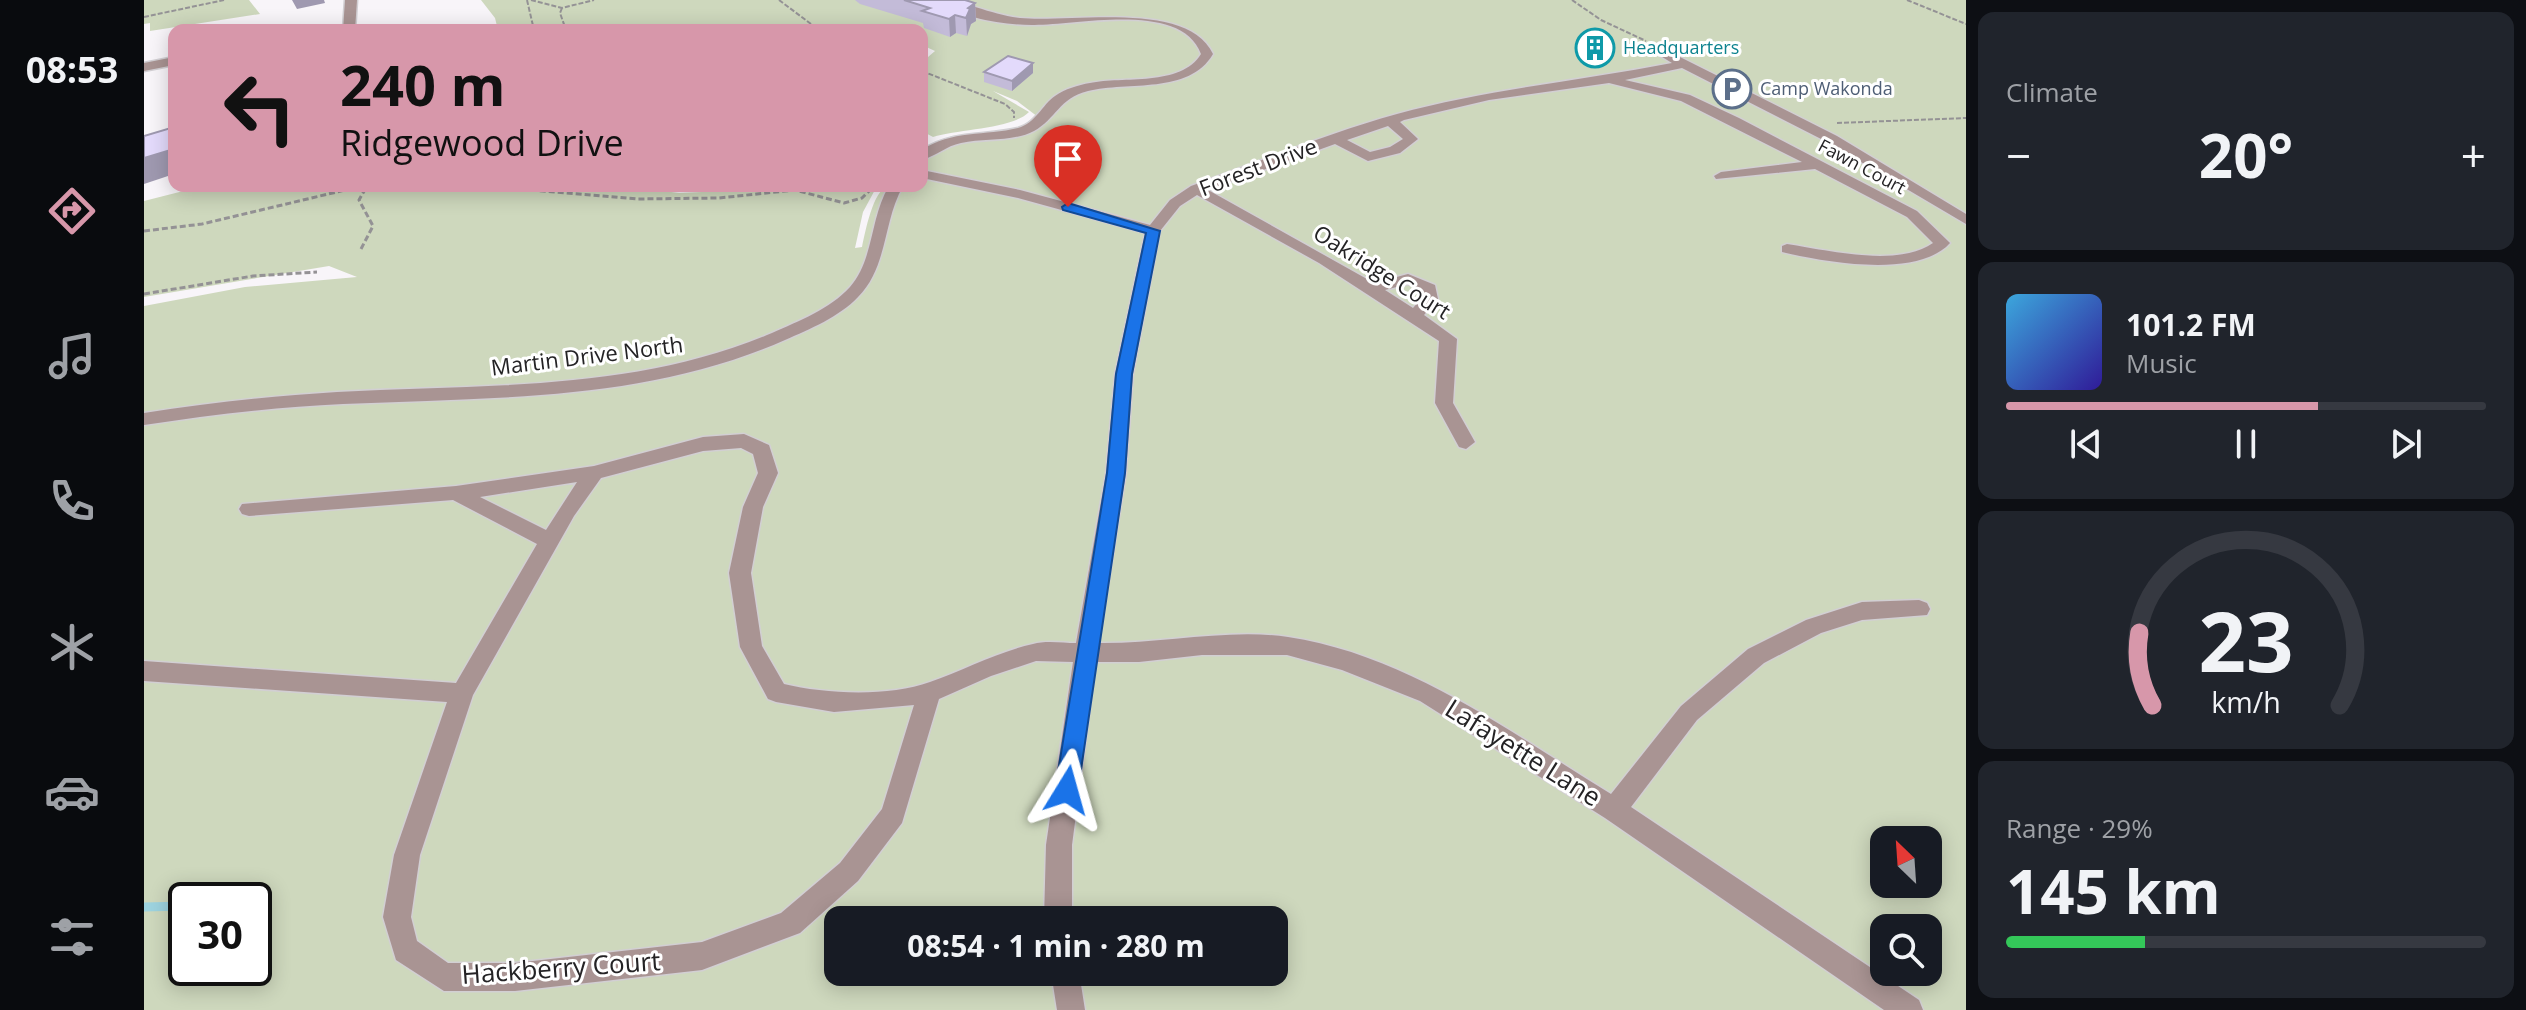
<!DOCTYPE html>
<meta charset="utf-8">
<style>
body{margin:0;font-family:"Open Sans",sans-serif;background:#20242c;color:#f1f3f6;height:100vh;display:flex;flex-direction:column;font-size:30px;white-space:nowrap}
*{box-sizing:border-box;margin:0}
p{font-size:26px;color:#9ea1a6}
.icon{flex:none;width:44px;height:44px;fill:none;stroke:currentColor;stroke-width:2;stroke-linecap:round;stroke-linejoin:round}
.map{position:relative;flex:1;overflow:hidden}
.panel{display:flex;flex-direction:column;gap:12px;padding:12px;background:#0d0f14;width:560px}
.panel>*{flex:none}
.hud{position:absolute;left:24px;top:24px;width:760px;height:168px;border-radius:16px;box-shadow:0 4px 20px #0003;background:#d797aa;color:#111;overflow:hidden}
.needle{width:52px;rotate:335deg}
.tools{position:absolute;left:1726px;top:826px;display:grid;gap:16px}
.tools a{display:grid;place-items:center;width:72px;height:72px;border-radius:16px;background:#171b24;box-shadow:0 4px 20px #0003;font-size:40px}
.speed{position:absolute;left:24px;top:882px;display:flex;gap:16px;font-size:40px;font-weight:700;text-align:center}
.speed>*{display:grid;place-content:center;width:104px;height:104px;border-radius:50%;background:#171b24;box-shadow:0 4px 20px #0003;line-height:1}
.speed .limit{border:4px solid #111;border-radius:12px;background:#fff;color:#111}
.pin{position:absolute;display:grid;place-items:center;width:68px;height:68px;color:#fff;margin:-82px -34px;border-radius:50% 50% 50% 0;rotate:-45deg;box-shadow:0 0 8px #0007}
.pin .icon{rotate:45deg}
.me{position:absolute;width:88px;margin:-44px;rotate:8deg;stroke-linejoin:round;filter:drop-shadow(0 0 6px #0008)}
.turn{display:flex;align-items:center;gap:28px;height:168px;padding:0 40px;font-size:36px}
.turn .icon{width:104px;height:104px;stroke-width:2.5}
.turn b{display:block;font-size:56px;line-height:68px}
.big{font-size:60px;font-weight:700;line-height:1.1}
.panel .tile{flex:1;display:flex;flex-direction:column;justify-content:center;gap:12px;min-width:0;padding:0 28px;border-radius:16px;background:#20242c}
.panel .dial{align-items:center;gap:0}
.dial svg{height:208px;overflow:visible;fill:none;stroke:#363941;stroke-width:7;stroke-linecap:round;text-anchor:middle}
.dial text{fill:#f1f3f6;stroke:none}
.song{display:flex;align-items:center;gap:24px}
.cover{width:96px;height:96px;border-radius:12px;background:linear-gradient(135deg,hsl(200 70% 55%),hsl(250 70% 35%))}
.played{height:8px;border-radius:4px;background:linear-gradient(90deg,#d797aa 65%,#363941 65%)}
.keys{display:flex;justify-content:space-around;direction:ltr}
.heat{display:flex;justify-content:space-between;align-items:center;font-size:44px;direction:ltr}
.charge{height:12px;border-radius:6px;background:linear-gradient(90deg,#34c759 29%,#363941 0)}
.trip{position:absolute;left:680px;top:906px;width:464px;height:80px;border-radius:16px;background:#171b24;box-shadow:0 4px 20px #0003;font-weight:700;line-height:80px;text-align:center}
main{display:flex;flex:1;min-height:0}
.tab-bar{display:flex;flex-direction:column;width:144px;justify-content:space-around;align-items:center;background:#090b0e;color:#9ea1a6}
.tab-bar .icon{width:56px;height:56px}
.tab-bar .on{color:#d797aa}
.tab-bar b{font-size:36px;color:#f1f3f6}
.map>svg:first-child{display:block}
.green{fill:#ced8bd;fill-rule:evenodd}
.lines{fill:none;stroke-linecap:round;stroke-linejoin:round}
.stream{stroke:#9dd3df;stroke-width:9}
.minor-casing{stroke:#d2cfd3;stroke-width:3}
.path-far1{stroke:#949295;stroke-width:2;stroke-dasharray:5 2;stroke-linecap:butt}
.path{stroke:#949295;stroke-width:3;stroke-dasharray:6 3;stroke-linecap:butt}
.minor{fill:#a99493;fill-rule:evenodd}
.wall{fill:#c3bbd8}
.shaded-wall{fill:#9f99b0}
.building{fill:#e3dafb;stroke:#9f99b0;stroke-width:2}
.route{fill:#1a73e8;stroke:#114b97;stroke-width:2}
.labels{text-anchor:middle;stroke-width:6;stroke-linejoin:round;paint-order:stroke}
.far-culture-label{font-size:18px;fill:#0d838f;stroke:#fff;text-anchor:start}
.far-service-label{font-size:18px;fill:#4e5e75;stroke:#fff;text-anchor:start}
.far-street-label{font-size:18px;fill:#242325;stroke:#fff}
.street-label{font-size:22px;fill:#242325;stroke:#fff}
.near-street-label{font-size:26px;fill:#242325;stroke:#fff}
</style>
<main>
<nav class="tab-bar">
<b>08:53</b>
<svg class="icon on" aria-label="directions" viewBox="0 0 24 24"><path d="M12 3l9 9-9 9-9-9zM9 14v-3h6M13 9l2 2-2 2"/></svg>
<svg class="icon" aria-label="music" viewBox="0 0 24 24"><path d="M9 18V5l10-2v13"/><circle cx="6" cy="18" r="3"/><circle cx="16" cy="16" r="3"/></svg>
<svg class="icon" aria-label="phone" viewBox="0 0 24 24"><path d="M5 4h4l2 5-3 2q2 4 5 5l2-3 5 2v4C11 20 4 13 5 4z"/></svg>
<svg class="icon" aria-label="climate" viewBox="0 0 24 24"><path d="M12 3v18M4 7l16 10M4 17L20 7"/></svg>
<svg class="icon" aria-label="car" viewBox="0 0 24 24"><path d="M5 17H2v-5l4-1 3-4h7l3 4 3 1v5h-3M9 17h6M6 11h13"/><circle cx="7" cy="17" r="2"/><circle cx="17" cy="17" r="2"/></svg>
<svg class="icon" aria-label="filters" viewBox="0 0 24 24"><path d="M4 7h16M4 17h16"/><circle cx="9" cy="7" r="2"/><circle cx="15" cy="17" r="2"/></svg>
</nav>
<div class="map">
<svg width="1822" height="1010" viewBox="0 0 1822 1010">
<rect width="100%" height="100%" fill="#f8f5f9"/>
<!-- green -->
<path class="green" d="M0 0H105L116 14 6 31V23L0 24Z
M337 0H1822V1010H0V306L101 287 213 277 185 266 0 297V201L59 186H481L535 193 604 190 609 186H733L719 212 711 248 718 247C721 233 729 190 744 186 754 183 768 186 778 186V150L781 148 808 136 876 128 894 117 873 101 849 91 885 112C869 129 815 129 789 137L778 131V54L784 57 791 51 778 45V30H354L351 18ZM1740 840H1784V884H1740ZM42 900H110V968H42ZM694 920H1130V972H694ZM1740 928H1784V972H1740Z"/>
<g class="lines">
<!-- stream -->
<path class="stream" d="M0 907 42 906"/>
<!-- minor casing -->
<g class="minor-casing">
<path id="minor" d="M201 0H213L211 30H199Z
M792 0C821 0 847 15 876 18 927 23 1044 0 1069 54 1045 95 984 81 944 91 915 98 912 119 890 131 869 142 841 138 817 143 802 146 792 156 778 160V150C807 130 842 136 874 128 892 123 898 105 911 96 921 89 934 85 946 83 979 76 1037 87 1057 54 1037 0 931 26 888 25 859 25 816 18 792 0Z
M1515 43 1522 50 1693 136 1822 214V224L1683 142 1538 68 1481 80 1546 95 1595 118 1773 211 1806 243C1774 279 1680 262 1638 252V246L1643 244C1683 250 1754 268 1789 243L1763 217 1671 169 1572 179 1570 176 1577 172 1658 162 1537 101 1465 83 1345 100 1260 120 1256 122 1274 139 1256 153 1224 161 1191 144 1064 190 1230 283 1264 274 1291 285 1294 299 1280 315 1313 339 1309 403 1331 442 1322 449 1315 447 1291 403 1295 341 1175 263 1053 195 1036 206 1016 231 989 374 982 473 955 643C1015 644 1086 628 1144 637 1264 655 1367 733 1467 794L1537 706 1604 649 1662 620 1718 602 1775 600 1783 603 1786 609 1783 615 1718 620 1677 633 1620 663 1553 720 1487 807 1775 1000 1779 1010H1740L1461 818 1276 701 1198 670 1143 655H1058L995 662H952L928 845V920H900L902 845 929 662 892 661 847 676 795 699 758 823 714 881 656 933 558 970 371 991H300L252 960 239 917 250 855 303 702 0 681V661L312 683 393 544 309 500 105 516 98 514 95 509 98 504 312 486 450 466 559 437 600 434 625 445 634 473 619 507 607 573 618 646 640 684C681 694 745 697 786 682 820 670 853 652 889 644 902 640 919 643 932 643L962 473 971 374 1001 233 874 198 778 178V170L876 190 1006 225 1026 200 1047 186C1116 162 1184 133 1253 114 1343 89 1437 81 1528 63L1510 52 1509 47ZM1244 126 1259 139 1246 147 1226 152 1203 140ZM1264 284 1277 290 1278 298 1269 308 1241 290ZM597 448 609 454 614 473 599 507 585 573 596 647 624 699 632 702 690 712 770 705 738 809 696 863 637 913 558 942 371 963H304L273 941 267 917 276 855 329 695 430 516 457 478 559 451ZM433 482 402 530 336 497Z
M30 57V65L0 71V63Z
M745 186H759C739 221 744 267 714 297 695 317 666 329 641 340 500 402 350 397 199 404 132 407 66 415 0 425V413C64 403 128 396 193 392 340 384 490 392 628 333 655 321 686 309 706 287 730 260 726 217 745 186Z
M907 972H935L941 1010H913Z"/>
</g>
<!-- path-far1 -->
<path class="path-far1" d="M383 0 390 30
M387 0 418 8 450 0
M635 0 675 30
M1428 0 1457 20 1502 41
M1763 0 1822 24
M418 8 416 13 422 30
M0 17 80 0
M778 71 861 104 870 112V118
M1693 123 1822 118"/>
<!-- path -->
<path class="path" d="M342 186 493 199 575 198 651 190 700 203 718 198 730 186
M0 231 58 224 218 186
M217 249 229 226 215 200 223 186
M0 294 109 276 173 272"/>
<!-- minor -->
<use href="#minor" class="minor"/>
</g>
<!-- wall -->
<path class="wall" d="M711 0H821L831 3 832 21 827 24 823 36 812 33 806 37 780 28 779 23 716 4Z
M840 72 889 73 868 91 840 82Z"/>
<!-- shaded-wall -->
<path class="shaded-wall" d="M148 0H180L181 3 153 9Z
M831 3 832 21 827 24 823 36 822 18 824 8Z
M811 15 812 33 806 37 805 19Z
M889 63V73L868 91V81Z
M30 149V174L0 184V158Z"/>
<!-- building -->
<path class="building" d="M760 0H821L831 3 824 8 826 9 822 18 811 15 805 19 778 11 786 8Z
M864 56 889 63 868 81 840 72Z
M30 127V149L0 158V136Z"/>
<!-- route -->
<path class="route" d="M924 203 1016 231 988 374 981 473 934 790 931 797 923 800 915 797 911 790 963 473 972 374 1002 233 919 210 918 207Z"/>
<!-- icons -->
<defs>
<g id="building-ring" transform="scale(2)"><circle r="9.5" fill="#fff" stroke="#0f9aa8" stroke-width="1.5"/><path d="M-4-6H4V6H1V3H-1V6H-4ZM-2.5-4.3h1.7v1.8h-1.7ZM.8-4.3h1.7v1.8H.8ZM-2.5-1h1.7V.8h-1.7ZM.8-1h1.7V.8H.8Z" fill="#0f9aa8"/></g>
<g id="parking-ring" transform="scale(2)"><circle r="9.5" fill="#fff" stroke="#5c6f8a" stroke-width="1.5"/><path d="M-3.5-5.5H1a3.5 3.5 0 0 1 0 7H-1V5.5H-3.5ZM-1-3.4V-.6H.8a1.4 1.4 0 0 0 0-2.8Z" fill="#5c6f8a"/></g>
</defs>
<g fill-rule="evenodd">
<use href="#building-ring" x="1451" y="48"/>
<use href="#parking-ring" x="1588" y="89"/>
</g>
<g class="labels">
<!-- far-culture labels -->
<g class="far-culture-label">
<text x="1479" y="54">Headquarters</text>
</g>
<!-- far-service labels -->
<g class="far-service-label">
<text x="1616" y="95">Camp Wakonda</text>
</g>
<!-- far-street labels -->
<g class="far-street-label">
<text transform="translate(1718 167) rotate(28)" y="6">Fawn Court</text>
</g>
<!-- street labels -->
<g class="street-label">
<text transform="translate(1114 167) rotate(-21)" y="8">Forest Drive</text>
<text transform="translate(1238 272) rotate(32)" y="8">Oakridge Court</text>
<text transform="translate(443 356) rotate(-7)" y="8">Martin Drive North</text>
</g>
<!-- near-street labels -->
<g class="near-street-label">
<text transform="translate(1379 753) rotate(32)" y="9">Lafayette Lane</text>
<text transform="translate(417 968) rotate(-4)" y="9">Hackberry Court</text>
</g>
</g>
</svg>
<div class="tools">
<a><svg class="needle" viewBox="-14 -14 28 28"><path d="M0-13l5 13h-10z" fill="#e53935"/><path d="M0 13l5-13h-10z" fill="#9ea1a6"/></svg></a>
<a><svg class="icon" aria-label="search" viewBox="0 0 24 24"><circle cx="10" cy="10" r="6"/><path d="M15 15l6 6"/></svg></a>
</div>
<div class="speed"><div class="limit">30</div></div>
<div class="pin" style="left:924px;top:207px;background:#d93025"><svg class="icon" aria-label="arrive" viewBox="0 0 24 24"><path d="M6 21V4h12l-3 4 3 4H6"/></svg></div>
<svg class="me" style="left:923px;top:790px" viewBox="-20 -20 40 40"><path d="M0-17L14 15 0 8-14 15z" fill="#1a73e8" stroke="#fff" stroke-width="4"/></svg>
<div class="trip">08:54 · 1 min · 280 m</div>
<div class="hud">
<div class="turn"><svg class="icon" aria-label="left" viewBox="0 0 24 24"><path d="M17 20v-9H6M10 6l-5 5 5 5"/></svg><div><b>240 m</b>Ridgewood Drive</div></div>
</div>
</div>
<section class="panel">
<div class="tile"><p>Climate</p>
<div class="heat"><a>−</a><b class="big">20°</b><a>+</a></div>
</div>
<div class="tile">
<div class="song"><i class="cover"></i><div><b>101.2 FM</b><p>Music</p></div></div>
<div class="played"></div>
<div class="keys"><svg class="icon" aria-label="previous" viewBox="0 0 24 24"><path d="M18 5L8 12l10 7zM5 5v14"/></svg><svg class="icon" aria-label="pause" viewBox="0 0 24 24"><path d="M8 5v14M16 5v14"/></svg><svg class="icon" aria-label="next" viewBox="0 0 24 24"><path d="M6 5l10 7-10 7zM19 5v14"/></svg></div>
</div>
<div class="tile dial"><svg viewBox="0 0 100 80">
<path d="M14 69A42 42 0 1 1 86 69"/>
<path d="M14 69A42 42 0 0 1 9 41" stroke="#d797aa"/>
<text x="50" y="56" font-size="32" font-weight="700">23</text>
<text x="50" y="72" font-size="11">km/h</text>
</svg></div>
<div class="tile"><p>Range · 29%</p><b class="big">145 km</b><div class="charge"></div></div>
</section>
</main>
